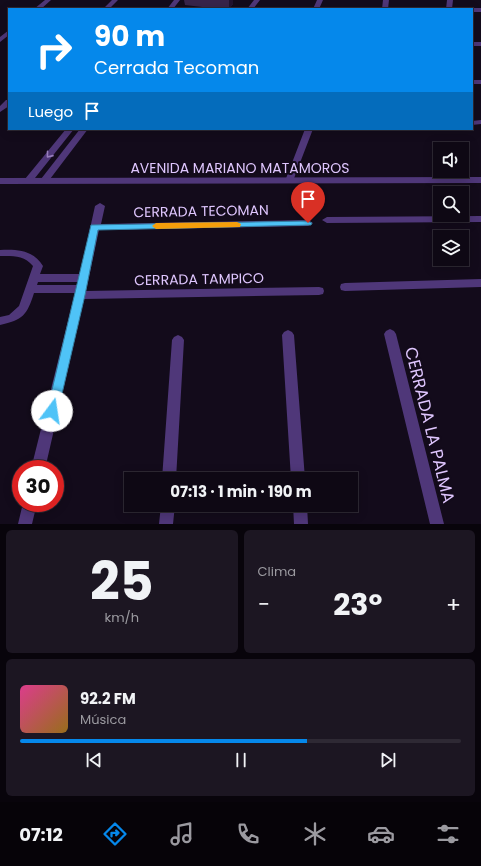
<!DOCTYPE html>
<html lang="es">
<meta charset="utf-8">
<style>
body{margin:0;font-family:Poppins,sans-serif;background:#1c1622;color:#f1f3f6;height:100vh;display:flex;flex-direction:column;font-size:15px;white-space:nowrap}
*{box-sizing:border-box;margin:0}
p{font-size:13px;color:#9b9aa0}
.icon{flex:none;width:22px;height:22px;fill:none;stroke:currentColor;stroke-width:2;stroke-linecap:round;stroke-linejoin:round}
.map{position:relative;height:524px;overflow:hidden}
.side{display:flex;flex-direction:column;gap:6px;padding:6px;background:#08040b;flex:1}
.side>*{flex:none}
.banner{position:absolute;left:8px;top:8px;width:465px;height:122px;border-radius:0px;box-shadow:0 2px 10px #0003,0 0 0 1px #2e2934;background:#0588eb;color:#fff;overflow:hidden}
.tools{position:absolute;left:433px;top:142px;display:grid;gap:8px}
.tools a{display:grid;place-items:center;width:36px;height:36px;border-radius:0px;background:#0e0814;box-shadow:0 2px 10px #0003,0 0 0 1px #2e2934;font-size:20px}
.speed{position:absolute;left:12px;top:460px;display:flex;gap:8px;font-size:20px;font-weight:700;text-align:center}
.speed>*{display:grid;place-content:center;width:52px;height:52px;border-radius:50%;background:#0e0814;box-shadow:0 2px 10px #0003,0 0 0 1px #2e2934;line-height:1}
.speed .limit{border:6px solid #d22;background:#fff;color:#111}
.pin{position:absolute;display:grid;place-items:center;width:34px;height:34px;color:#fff;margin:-41px -17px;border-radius:50% 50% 50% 0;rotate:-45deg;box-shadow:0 0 4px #0007}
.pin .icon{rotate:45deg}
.me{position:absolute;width:44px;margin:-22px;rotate:14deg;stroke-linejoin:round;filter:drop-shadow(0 0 3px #0008)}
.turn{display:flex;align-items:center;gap:14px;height:84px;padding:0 20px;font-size:18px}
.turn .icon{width:52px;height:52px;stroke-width:2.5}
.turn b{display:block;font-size:28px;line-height:34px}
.then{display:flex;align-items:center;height:38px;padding:0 20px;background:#0003;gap:8px;font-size:15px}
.big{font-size:30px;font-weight:700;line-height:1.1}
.side .card{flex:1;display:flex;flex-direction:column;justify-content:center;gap:6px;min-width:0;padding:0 14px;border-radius:6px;background:#1c1622}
.side .dial{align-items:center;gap:0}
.dial b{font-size:52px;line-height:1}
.song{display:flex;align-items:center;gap:12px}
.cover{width:48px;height:48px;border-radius:6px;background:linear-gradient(135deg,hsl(330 70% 55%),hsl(40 70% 35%))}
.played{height:4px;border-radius:2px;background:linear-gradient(90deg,#0588eb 65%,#2e2934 65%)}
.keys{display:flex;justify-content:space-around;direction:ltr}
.heat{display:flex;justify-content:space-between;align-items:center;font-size:22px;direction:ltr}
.side .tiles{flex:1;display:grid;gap:6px;grid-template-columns:1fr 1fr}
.card:last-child{grid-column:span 2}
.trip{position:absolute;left:124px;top:472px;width:234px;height:40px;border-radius:0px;background:#0e0814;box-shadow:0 2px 10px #0003,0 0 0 1px #2e2934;font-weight:700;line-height:40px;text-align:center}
.menu{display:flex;height:64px;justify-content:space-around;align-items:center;background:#060308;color:#9b9aa0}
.menu .icon{width:28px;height:28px}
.menu .on{color:#0588eb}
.menu b{font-size:18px;color:#f1f3f6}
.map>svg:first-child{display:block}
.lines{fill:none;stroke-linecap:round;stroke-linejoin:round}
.minor{fill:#4f3779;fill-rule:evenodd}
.tertiary{fill:#4f3779;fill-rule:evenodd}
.wall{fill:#38244a}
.shaded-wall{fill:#21132f}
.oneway{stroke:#977ebc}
.route{fill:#4fc3f7;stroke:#337fa1}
.slow{fill:#f59e0b}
.labels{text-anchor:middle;stroke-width:4;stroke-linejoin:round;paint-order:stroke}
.street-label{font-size:14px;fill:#dfc6fe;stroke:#130b1b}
.near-street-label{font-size:17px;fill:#dfc6fe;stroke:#130b1b}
</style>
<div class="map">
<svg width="481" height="524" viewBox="0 0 481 524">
<rect width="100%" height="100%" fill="#130b1b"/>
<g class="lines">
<!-- minor -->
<path class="minor" d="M45 0H51L41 9H34Z
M112 0H118L109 9H103Z
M174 0H180L173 9H167Z
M254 0H260L253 9H247Z
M317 0H323L319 9H313Z
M383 0H389L388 9H382Z
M447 0H453L452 9H446Z
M472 8H481V12H472V9H470Z
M9 30V35L0 42V37Z
M472 42H481V46H472Z
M472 80H481V84H472Z
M6 100H9V106L0 112V106Z
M481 120V124L472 125V121Z
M66 129H74L31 183H25L24 181 25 179Z
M80 129H88L47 183H41L40 181 41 179Z
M305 129H313L293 181 292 183H286L285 181Z
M100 203 105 206 101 224 308 220 313 223 308 226 99 230 86 291 319 287 323 288 324 291 323 294 319 295 84 299 45 469H31L75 293H34C27 315 23 320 0 325V317L9 315 19 306 33 266C24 255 13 256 0 256V250C17 249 33 250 43 266L40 274H80L95 206ZM38 282H78L77 285H37Z
M481 216V222L327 223 322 220 327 217Z
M481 279V287L345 291 341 290 340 287 341 284 345 283Z
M390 329 394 331 396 334 444 524H430L384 334 386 331Z
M288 330 292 332 294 335 305 479H291L282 335 284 332Z
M178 335 182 337 184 340 176 479H162L172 340 174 337Z
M23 503H37L32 524H18Z
M161 505H175L173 524H159Z
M293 505H307L308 524H294Z"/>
<!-- tertiary -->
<path class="tertiary" d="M481 177V183L0 184V178Z"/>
</g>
<!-- wall -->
<path class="wall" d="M184 0H233V4L229 9H219L185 5Z"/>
<!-- shaded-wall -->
<path class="shaded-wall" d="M229 0H233V4L229 9Z"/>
<!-- one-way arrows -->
<defs><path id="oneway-chevron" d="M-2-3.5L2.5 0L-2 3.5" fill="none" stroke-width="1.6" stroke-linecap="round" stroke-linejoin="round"/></defs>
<use class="oneway" href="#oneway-chevron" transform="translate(49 155) rotate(129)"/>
<!-- route -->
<path class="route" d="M308 221 312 223 311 225 98 230 85 295 58 411 56 415 52 416 48 415 47 411 91 225Z"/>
<!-- slow -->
<path class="slow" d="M237 222 241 224 240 227 156 229 152 226 156 223Z"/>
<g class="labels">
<!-- street labels -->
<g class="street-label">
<text x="240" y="173">AVENIDA MARIANO MATAMOROS</text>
<text transform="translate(201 211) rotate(-1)" y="5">CERRADA TECOMAN</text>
<text transform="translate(199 279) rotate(-1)" y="5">CERRADA TAMPICO</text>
</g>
<!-- near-street labels -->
<g class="near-street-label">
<text transform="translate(430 425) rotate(76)" y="6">CERRADA LA PALMA</text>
</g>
</g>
</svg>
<div class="tools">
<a><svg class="icon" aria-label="sound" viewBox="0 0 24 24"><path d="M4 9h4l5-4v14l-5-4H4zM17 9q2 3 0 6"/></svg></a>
<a><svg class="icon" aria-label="search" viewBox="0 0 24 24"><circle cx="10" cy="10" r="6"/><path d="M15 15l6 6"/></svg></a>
<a><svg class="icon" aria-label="layers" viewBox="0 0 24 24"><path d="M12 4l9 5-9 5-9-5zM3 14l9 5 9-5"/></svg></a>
</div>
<div class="speed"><div class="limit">30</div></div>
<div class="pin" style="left:308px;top:223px;background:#d93025"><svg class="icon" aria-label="arrive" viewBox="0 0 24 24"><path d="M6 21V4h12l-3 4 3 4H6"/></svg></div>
<svg class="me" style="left:52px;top:411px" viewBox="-20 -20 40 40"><circle r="19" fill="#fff"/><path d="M0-13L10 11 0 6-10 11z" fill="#4fc3f7"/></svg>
<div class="trip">07:13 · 1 min · 190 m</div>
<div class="banner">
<div class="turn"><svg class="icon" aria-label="right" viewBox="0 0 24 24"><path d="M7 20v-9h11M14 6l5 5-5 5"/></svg><div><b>90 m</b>Cerrada Tecoman</div></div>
<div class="then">Luego<svg class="icon" aria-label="arrive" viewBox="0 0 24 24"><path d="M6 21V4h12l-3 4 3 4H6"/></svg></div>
</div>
</div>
<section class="side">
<div class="tiles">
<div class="card dial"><b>25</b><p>km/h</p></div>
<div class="card"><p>Clima</p>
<div class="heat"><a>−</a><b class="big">23°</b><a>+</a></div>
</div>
<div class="card">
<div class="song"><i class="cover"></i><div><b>92.2 FM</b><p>Música</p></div></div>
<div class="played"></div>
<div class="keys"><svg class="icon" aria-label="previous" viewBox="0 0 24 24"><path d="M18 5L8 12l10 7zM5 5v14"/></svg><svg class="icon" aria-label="pause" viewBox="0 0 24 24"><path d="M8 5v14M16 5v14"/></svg><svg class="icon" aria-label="next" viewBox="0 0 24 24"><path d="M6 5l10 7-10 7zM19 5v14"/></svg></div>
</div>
</div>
</section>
<nav class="menu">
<b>07:12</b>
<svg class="icon on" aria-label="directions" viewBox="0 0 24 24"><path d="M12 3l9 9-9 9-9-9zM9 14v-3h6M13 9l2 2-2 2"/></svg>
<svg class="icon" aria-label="music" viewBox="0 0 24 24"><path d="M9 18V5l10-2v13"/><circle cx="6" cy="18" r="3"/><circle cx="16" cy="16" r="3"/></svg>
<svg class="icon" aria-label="phone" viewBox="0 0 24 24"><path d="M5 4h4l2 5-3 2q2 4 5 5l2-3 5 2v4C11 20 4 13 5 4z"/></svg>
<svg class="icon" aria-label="climate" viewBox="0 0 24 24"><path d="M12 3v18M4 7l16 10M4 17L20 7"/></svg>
<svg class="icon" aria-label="car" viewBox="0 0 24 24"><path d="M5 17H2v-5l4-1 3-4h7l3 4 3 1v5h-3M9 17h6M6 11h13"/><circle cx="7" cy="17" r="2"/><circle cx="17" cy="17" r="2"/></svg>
<svg class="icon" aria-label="filters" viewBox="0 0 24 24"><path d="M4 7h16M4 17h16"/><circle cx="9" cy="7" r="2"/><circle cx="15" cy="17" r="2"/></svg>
</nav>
